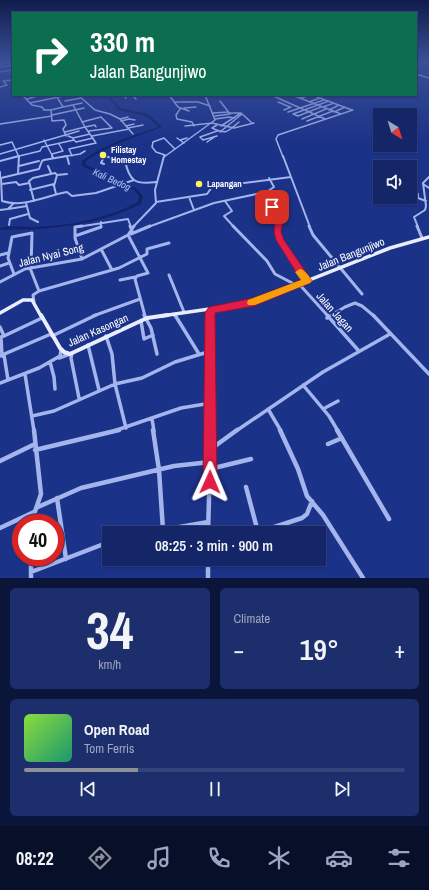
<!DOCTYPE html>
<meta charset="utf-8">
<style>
body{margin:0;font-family:"Archivo Narrow",sans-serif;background:#1d2e6d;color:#f1f3f6;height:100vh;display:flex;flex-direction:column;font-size:15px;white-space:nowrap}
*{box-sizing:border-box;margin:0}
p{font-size:13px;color:#9da5c0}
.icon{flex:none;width:22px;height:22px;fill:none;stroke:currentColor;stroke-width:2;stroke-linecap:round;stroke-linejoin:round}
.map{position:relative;height:578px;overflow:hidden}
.side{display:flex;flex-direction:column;gap:10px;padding:10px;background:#0b1539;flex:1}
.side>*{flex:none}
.hud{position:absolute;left:12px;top:12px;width:405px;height:84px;border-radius:0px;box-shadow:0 1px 3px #0004,0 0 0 1px #33437b;background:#0b6e4f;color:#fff;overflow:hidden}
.needle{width:26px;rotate:142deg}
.controls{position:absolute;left:373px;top:108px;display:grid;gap:8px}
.controls a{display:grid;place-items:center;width:44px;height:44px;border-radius:0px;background:#142667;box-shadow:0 1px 3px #0004,0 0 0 1px #33437b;font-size:20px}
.speed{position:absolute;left:12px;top:514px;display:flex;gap:8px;font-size:20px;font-weight:700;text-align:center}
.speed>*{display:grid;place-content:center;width:52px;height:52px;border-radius:50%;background:#142667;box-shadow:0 1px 3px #0004,0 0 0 1px #33437b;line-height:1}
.speed .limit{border:6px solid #d22;background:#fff;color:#111}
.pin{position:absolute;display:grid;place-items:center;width:34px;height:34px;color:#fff;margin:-17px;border-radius:8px;box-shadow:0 2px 6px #0006}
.me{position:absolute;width:44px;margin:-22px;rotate:1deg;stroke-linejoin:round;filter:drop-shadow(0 0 3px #0008)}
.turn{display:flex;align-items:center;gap:14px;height:84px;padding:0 12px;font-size:18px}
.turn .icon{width:52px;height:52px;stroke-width:2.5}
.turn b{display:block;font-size:28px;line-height:34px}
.big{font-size:30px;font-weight:600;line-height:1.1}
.side .card{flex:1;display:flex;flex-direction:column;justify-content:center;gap:6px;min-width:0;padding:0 14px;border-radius:6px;background:#1d2e6d}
.side .dial{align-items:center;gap:0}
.dial b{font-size:52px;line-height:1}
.song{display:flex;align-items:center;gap:12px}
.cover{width:48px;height:48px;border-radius:6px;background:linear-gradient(135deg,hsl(90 70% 55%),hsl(160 70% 35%))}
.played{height:4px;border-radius:2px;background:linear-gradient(90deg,#8c9099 30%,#33437b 30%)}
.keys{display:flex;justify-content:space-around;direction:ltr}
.heat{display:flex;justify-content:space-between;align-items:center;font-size:22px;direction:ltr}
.side .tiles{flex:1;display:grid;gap:10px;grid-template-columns:1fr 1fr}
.card:last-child{grid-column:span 2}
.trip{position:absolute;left:102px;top:526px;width:224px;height:40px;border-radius:0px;background:#142667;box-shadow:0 1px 3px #0004,0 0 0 1px #33437b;font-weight:600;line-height:40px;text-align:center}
.dock{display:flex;height:64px;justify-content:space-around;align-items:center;background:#080f29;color:#9da5c0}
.dock .icon{width:28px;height:28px}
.dock .selected{color:#8c9099}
.dock b{font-size:18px;color:#f1f3f6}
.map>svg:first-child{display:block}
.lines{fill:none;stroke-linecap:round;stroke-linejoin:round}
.river{fill:#122367;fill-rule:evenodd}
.minor-far4{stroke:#a4b4ec;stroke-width:1.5}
.minor-far3{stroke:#a4b4ec;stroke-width:2}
.minor-far2{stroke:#a4b4ec;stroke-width:3}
.minor-far1{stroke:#a4b4ec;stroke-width:3.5}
.minor{stroke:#a4b4ec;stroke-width:4.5}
.major-far2{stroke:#eaedff;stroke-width:1.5}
.major-far1{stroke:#eaedff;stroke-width:3.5}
.major{stroke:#eaedff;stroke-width:4}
.route{fill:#e11d48;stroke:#92132f}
.slow{fill:#f59e0b}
.poi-dot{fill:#fef461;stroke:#1b3289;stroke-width:1.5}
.labels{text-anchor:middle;stroke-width:4;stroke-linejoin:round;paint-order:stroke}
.far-poi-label{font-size:9px;font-weight:bold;fill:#fff;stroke:#1b3289;text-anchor:start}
.far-water-label{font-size:10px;font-style:italic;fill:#b0bff4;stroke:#1b3289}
.street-label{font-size:11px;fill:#fff;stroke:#1b3289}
</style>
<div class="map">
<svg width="429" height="578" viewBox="0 0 429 578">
<rect width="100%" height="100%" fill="#1b3289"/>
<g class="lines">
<!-- river -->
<path class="river" d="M107 95H109L120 108 148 114 162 127 114 145 93 156 85 162 86 165 136 188 143 196 141 204C109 220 73 227 37 229 25 230 12 229 0 230V228L5 227C14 226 23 227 33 227 69 226 106 219 138 202L139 196 134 190 82 166V161C105 144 132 136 159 127L146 116 118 110Z"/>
<!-- minor-far4 -->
<path class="minor-far4" d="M416 62 425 61
M0 64 13 62
M0 67 13 65
M0 72 13 70
M0 87 7 85 3 81 13 80
M22 95 32 105 42 107 44 110H51L52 121 64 120 66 125 63 129 66 136
M78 95 95 110 110 114 120 119 133 134
M124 95 126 98
M132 95 136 99
M169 95 178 107 189 111
M251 95 264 96
M271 95 325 119
M292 95 341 114
M312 95 352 110
M301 98 311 95
M27 99 41 95
M65 101 81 98
M175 102H198L210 106
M278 102 290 107
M309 102 320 98
M30 103 68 95
M63 107 82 103
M323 107 334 103
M184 108 196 107
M180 109 176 115 177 119 192 122 194 126
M51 110 63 107 57 97
M284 110 291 107
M329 110 339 105
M288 112 324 100
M334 112 345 107
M213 113 228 112
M229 113H241L252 123
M293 114 329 101
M293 114 298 116 321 107
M52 115 84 108
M215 116 230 114 220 101
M120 119 128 117
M215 119 229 117 234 118
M302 119 326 109
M121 121 129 119 135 120
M307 121 333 111
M82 122 101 117 112 128
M0 124 52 116
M217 125 212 128C227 135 227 132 239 122
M126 126 134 124
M185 126 212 123 234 128 254 123
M221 126 241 113
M128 128 143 125
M89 131 112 128
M65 132 85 127 73 105
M220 132 242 114
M68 136 73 138 90 134
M92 136 129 129
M200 137 203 140 217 136
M200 137 217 131
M177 138 184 143
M73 139 76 142 93 138
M44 140 53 157
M180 140 187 138
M207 142 216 136
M0 145 12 142 19 157
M0 154 79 131
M52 154 63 151 59 144
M101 155 108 157
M165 155 156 152 152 147 153 142 164 138 175 149
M72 156 69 149 96 143 85 127 95 125 96 127
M15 157 40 151 42 147 74 140
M61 157 80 154 85 151
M164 157 215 120 205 95
M283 157 276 139 278 135 353 110"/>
<!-- minor-far3 -->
<path class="minor-far3" d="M52 156 53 158
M67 156 44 160 42 161 39 169 1 178 2 201C24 208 45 196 67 192L72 196 96 193 134 180
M67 156 69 164
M105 156 118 160 142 158
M283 156 310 227
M104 157 101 163 104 164
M125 160C129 181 135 185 156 182
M0 161 19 156
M19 166 39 161
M48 166 51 173
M0 172V178
M18 174 19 156
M57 175 67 174
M269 178 274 187 265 193 268 200 264 202C273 208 279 215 279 227
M2 184 16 182 19 185 29 183
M423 184 429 188
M30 190 54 184
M418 194V198L426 201
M189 197 194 210
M34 201 29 181 33 178 55 173 57 175 54 186 56 194
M225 201 232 211 224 216 234 227
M156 202 207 194 212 187 291 177
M26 203 30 218 38 222
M8 209 27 206
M0 210 8 209 13 204
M101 222V227
M9 225 10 219 28 214
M77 227 128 219 131 227
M133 227 156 203 155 190 164 156
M148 227 214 203 266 192
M418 227 414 217 425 210 426 206 423 183 429 177"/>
<!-- minor-far2 -->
<path class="minor-far2" d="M82 226 75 227V238L82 259
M130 226 132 231
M233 226 267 261 275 274 296 285
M279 226C278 246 294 266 307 281
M309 226 313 235 362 294
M417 226 422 238
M131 234 150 226
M128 235 134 226
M128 235 148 273 137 276 135 279 145 316
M75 236 101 227V226
M101 249 112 270
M0 255 8 253
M0 266 9 263
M30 268 39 291
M14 274 8 258 12 237 32 233 31 268
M169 275 184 312
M120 280 135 277
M0 282 25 269 82 259 128 235
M299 284 328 316
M34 302 33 295 39 291 119 268 147 254V249L169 243
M174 314 175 316
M93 316 140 299
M210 316 212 309
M330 316 345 307 355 303 362 306 374 316"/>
<!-- minor-far1 -->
<path class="minor-far1" d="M144 315 151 328 157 354
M175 315 199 354
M210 315 211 431
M327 315 358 350
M373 315 429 374
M327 318 332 315
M141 321 144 339 153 335
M0 327 4 336 1 337 2 356
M4 336 42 318
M52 336 96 315
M106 336 112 354 115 384 126 428
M88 345 99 390
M72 353 71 358 79 398
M4 355 8 380
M0 356 51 334
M59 358 70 354
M50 362 54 377 55 389
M25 374 34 431
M0 383 39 368 60 356 61 350
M303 385 329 416 338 431
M268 409 281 431
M323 409 338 401
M32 416 54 411 115 384 142 378 175 362 211 351
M152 419 154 431
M114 431 181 408 211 403
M236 431 323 372 390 334"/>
<!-- minor -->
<path class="minor" d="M153 430 159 470 163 530
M280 430 298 469 307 496 323 515 363 578
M337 430 389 519
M328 444 342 438
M211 449 237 430
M35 450 119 430
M0 461 35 444
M210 469 251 459
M246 487 258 532
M57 498 66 559
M38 507 81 488 174 466 210 462
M31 523 41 494 34 430
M0 528 34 512
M146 533 208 522
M208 533 211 430
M256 533 302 518 307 514 312 501
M31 557V578
M208 559V578
M31 572 109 542"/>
<!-- major-far2 -->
<path class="major-far2" d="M416 74 429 78"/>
<!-- major-far1 -->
<path class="major-far1" d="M0 313 23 300H32L41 316
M161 316 251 303 390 248 429 237"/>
<!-- major -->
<path class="major" d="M41 315 60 348 64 352 70 354 147 318 168 315"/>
</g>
<!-- sky -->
<linearGradient id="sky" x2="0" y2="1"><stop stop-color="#0f1c4b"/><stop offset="0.43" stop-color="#394f97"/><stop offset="1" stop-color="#394f97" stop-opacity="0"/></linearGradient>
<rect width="429" height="142" fill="url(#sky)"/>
<!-- route -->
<path class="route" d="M272 205 274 206 283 221 281 232 284 240 312 281 310 283 254 306 215 313 217 482 215 487 210 489 205 487 203 482 205 313 209 307 253 298 301 280 276 240 274 232 275 221 268 207Z"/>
<!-- slow -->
<path class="slow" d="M300 269C305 270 309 276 312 281L310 283 255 305H248L247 303 248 300 301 280 295 272Z"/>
<!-- markers -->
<g class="poi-dot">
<circle cx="103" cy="155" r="4"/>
<circle cx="199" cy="184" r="4"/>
</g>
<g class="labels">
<!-- far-poi labels -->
<g class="far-poi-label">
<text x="111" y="153">Filistay<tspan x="111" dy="10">Homestay</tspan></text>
<text x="207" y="187">Lapangan</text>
</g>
<!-- far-water labels -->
<g class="far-water-label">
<text transform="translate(112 179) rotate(24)" y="4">Kali Bedog</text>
</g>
<!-- street labels -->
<g class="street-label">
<text transform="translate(351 254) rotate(-22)" y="4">Jalan Bangunjiwo</text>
<text transform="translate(51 255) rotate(-14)" y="4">Jalan Nyai Song</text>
<text transform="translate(335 312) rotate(48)" y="4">Jalan Jagan</text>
<text transform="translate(98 330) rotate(-24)" y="4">Jalan Kasongan</text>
</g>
</g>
</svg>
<div class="controls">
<a><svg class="needle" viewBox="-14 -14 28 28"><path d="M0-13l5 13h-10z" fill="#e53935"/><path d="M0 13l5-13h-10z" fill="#9da5c0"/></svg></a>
<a><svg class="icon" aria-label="sound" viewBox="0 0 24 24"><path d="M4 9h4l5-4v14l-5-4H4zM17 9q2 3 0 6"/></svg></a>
</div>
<div class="speed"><div class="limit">40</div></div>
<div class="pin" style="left:272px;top:207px;background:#d93025"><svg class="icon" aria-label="arrive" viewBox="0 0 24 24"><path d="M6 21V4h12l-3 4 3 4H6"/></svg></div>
<svg class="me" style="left:210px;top:482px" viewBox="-20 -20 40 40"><path d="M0-17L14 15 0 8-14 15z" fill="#e11d48" stroke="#fff" stroke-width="4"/></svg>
<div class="trip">08:25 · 3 min · 900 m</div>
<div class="hud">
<div class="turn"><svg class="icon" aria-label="right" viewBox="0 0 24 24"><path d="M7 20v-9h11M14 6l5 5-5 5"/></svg><div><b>330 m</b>Jalan Bangunjiwo</div></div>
</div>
</div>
<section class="side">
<div class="tiles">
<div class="card dial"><b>34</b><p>km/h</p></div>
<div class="card"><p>Climate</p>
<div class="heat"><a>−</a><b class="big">19°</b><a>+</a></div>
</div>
<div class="card">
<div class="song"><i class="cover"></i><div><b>Open Road</b><p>Tom Ferris</p></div></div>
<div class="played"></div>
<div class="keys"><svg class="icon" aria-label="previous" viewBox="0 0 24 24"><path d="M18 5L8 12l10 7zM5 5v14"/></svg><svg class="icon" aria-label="pause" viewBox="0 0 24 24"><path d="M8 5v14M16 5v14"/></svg><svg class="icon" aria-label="next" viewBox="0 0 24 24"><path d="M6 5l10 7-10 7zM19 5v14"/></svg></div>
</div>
</div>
</section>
<nav class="dock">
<b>08:22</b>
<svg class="icon selected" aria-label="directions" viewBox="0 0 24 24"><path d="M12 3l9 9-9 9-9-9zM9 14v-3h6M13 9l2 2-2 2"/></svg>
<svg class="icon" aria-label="music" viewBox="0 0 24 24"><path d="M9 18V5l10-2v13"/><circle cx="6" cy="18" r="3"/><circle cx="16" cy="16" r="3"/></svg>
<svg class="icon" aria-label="phone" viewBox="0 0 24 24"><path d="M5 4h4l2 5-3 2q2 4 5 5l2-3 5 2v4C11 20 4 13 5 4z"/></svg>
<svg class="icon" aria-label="climate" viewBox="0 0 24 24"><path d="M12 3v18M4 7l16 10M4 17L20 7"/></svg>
<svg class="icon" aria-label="car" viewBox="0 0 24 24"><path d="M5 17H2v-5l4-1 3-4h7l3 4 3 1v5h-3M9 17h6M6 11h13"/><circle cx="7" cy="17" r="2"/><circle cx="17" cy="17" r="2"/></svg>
<svg class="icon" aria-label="filters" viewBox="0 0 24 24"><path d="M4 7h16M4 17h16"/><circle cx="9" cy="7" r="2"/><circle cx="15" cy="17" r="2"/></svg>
</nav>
